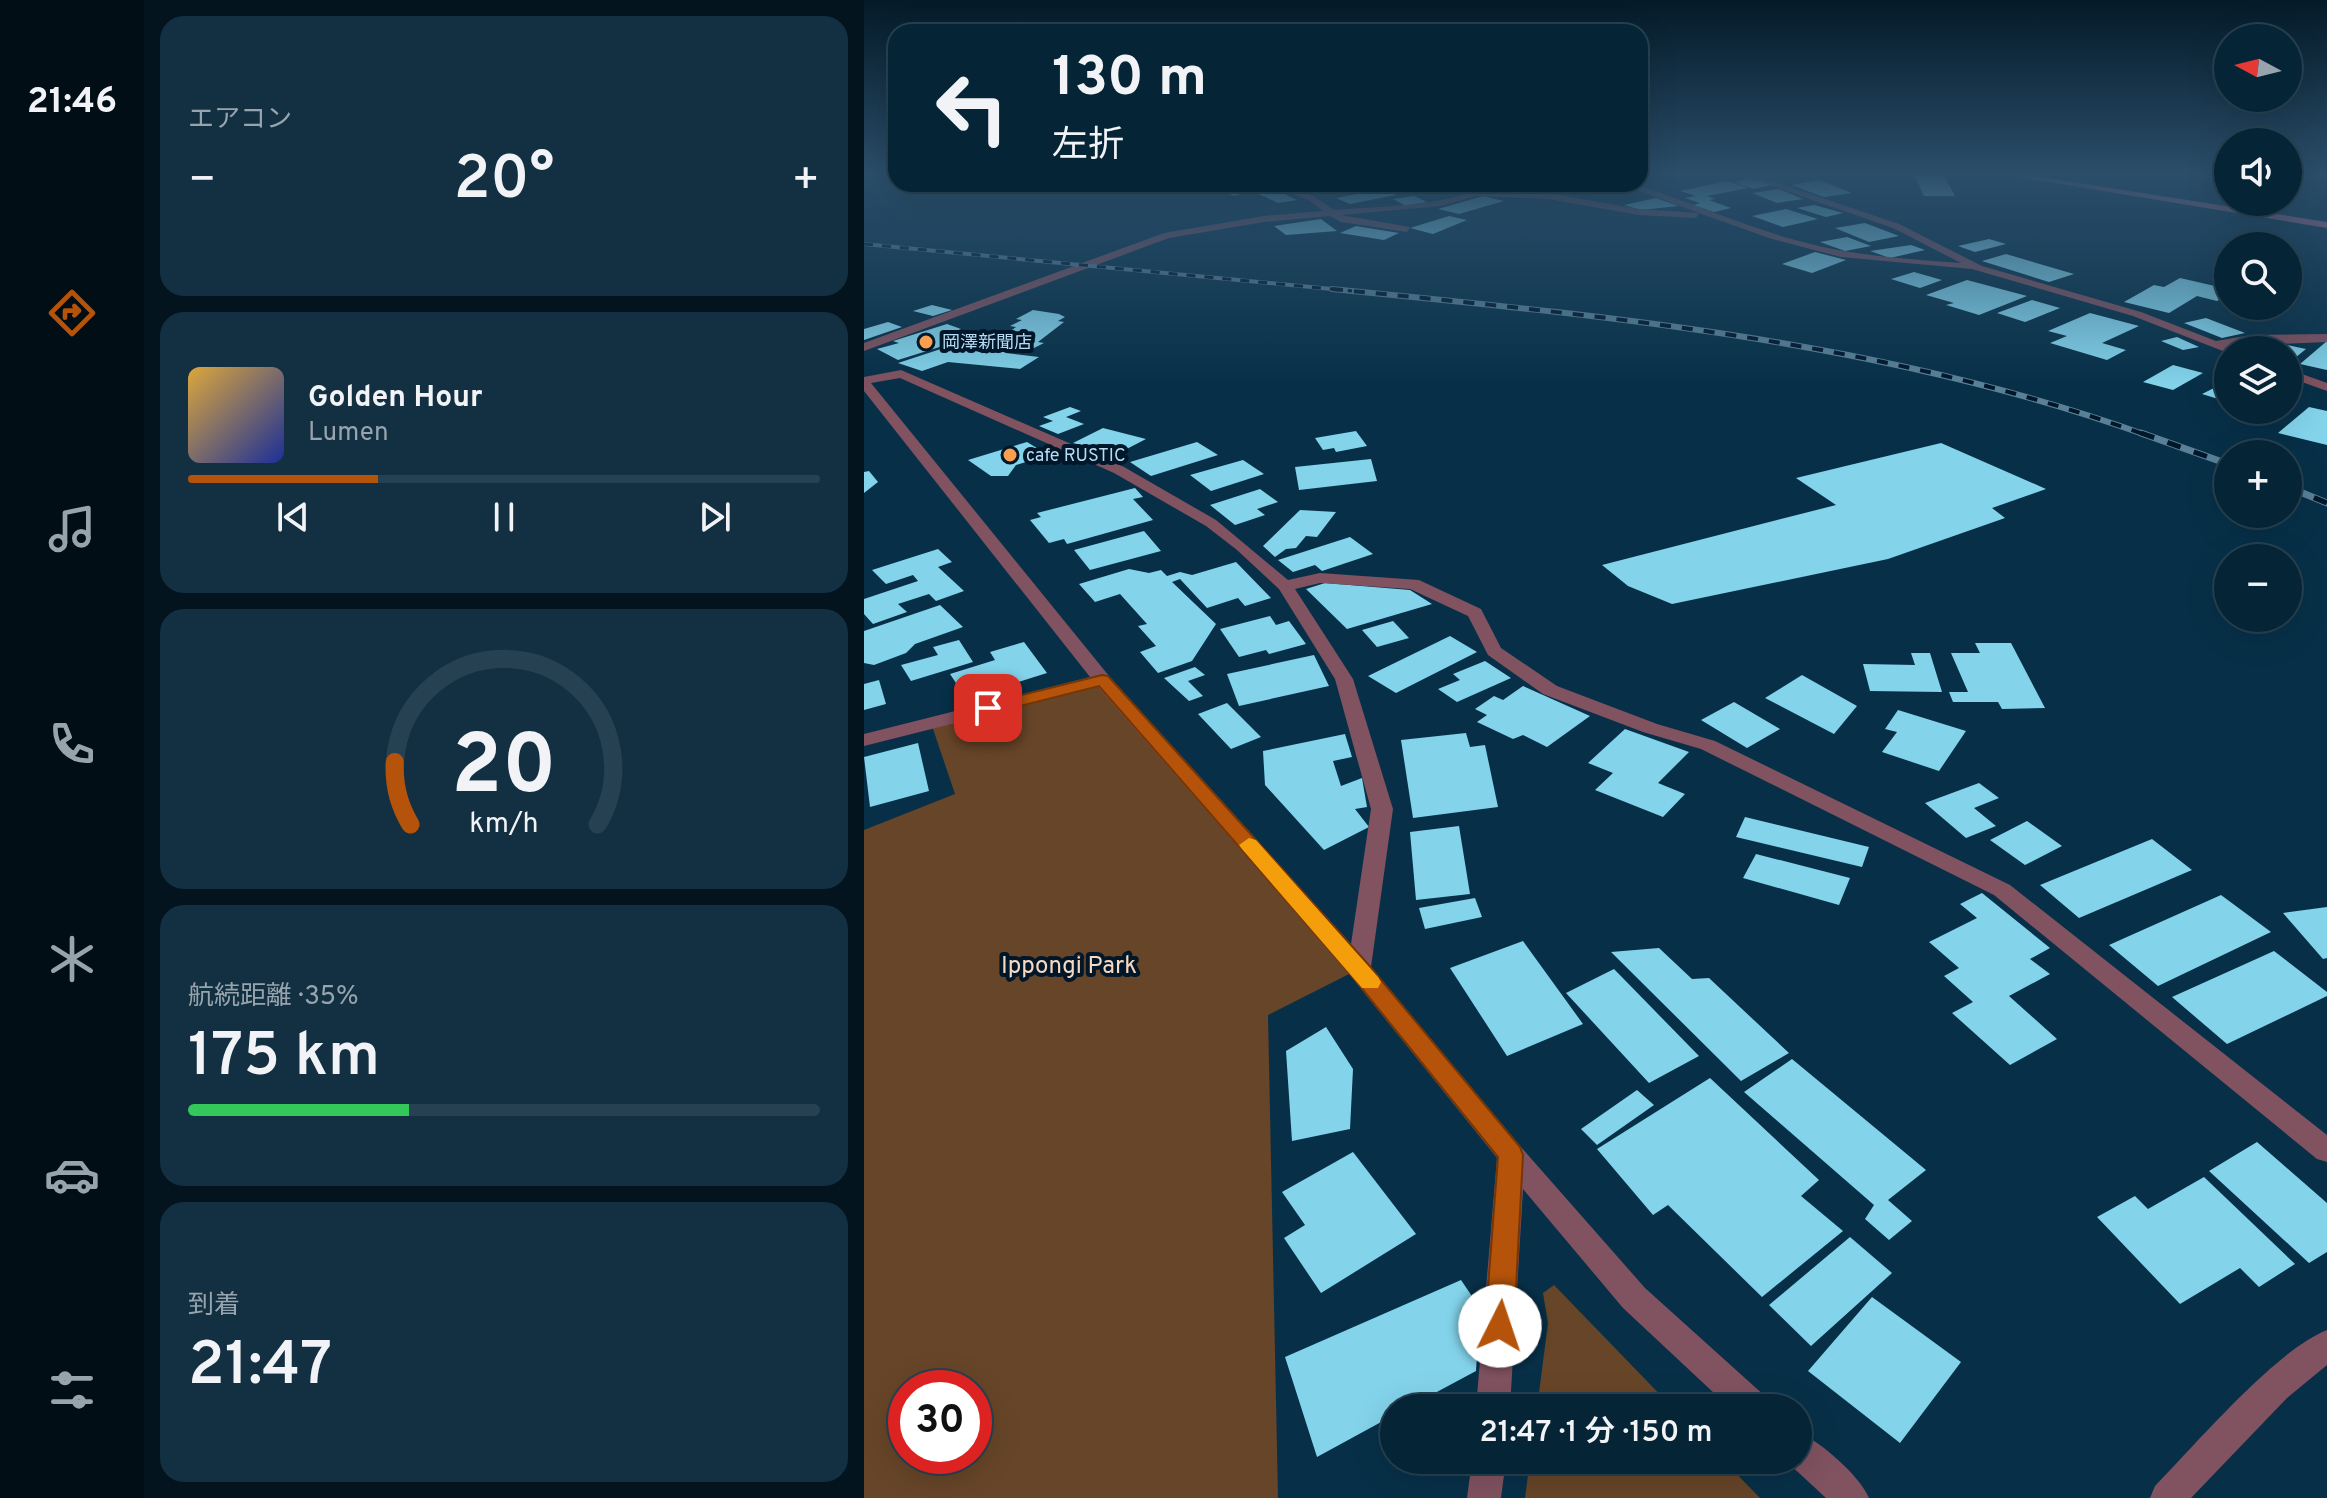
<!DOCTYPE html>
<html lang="ja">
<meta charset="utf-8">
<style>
body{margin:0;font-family:Overpass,"Noto Sans JP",sans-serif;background:#133042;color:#f1f3f6;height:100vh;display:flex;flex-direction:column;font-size:30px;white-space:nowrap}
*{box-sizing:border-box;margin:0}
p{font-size:26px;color:#97a4ad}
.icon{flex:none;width:44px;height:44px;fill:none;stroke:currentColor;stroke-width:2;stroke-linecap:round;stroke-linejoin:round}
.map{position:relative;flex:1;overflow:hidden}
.sheet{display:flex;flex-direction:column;gap:16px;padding:16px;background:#03141e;width:720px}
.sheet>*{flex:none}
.guide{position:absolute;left:24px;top:24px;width:760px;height:168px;border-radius:24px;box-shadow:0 8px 32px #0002,0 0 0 2px #264151;background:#052436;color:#f1f3f6;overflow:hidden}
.needle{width:52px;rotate:277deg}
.controls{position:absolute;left:1350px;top:24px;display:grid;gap:16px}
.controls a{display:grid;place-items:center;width:88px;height:88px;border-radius:50%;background:#052436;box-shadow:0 8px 32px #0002,0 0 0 2px #264151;font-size:40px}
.speed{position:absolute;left:24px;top:1370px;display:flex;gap:16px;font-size:40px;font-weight:700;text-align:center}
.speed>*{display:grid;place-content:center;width:104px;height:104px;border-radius:50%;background:#052436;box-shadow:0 8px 32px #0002,0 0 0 2px #264151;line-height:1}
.speed .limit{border:12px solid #d22;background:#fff;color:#111}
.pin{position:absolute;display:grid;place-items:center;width:68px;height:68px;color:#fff;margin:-34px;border-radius:16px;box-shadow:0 4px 12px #0006}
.me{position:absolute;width:88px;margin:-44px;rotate:4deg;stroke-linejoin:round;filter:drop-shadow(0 0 6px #0008)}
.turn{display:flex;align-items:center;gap:28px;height:168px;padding:0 32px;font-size:36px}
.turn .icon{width:104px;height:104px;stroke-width:2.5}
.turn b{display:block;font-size:56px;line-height:68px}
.big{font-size:60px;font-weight:600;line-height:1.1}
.sheet .card{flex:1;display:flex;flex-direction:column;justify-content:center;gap:12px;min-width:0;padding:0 28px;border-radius:24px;background:#133042}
.sheet .dial{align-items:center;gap:0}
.dial svg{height:208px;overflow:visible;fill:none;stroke:#264151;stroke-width:7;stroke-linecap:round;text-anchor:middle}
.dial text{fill:#f1f3f6;stroke:none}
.song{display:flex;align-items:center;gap:24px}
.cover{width:96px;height:96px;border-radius:12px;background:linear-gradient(135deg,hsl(40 70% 55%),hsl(230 70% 35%))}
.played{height:8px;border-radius:4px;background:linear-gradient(90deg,#b45309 30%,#264151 30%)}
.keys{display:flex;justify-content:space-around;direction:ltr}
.heat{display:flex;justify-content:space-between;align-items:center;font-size:44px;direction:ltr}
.charge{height:12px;border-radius:6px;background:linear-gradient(90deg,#34c759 35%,#264151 0)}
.trip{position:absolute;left:516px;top:1394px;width:432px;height:80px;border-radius:40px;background:#052436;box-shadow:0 8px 32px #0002,0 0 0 2px #264151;font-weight:600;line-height:80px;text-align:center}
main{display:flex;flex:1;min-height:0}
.tabs{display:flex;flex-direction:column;width:144px;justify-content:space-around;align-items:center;background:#020e16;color:#97a4ad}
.tabs .icon{width:56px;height:56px}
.tabs .active{color:#b45309}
.tabs b{font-size:36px;color:#f1f3f6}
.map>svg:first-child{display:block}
.green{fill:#674528;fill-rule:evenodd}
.building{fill:#83d3eb}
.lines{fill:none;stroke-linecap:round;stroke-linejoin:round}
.minor{fill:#815260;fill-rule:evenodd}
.major{fill:#d27393;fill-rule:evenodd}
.rail-far2-casing{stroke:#5a8098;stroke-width:4}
.rail-far1-casing{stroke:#5a8098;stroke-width:6}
.rail-casing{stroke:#5a8098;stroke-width:7}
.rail-far2{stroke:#00172a;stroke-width:3;stroke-dasharray:9;stroke-linecap:butt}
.rail-far1{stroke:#00172a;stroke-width:4;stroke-dasharray:11;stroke-linecap:butt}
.rail{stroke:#00172a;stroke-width:5;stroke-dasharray:14;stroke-linecap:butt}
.route{fill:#b45309;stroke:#753606;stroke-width:2}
.slow{fill:#f59e0b}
.poi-dot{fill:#fa9f4e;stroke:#00172a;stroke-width:3}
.labels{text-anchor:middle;stroke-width:8;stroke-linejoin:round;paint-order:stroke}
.far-poi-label{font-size:18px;fill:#b8dbf4;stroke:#00172a;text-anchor:start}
.near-park-label{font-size:24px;fill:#f7d8c1;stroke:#00172a}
</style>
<main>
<nav class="tabs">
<b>21:46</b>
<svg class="icon active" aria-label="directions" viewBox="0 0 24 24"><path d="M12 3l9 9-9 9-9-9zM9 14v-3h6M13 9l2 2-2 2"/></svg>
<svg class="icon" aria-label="music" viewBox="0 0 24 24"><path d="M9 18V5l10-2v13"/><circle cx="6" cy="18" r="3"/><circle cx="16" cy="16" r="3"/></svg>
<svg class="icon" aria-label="phone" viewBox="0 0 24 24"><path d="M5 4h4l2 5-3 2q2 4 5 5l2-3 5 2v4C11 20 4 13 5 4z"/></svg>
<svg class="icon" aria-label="climate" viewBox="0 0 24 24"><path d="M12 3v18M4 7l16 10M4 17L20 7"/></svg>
<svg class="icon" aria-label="car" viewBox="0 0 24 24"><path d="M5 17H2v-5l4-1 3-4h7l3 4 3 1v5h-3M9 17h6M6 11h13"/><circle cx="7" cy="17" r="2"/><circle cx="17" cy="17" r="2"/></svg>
<svg class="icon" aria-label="filters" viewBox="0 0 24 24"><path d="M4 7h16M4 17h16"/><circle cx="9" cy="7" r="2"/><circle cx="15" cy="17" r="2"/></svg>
</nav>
<section class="sheet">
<div class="card"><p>エアコン</p>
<div class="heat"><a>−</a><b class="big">20°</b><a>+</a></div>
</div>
<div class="card">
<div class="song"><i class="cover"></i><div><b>Golden Hour</b><p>Lumen</p></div></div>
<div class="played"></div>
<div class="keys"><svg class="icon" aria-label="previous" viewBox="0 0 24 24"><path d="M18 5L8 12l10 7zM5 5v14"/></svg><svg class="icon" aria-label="pause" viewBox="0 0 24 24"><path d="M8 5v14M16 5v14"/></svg><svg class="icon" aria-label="next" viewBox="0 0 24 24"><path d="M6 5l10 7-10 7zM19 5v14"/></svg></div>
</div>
<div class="card dial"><svg viewBox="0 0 100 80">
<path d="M14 69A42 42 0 1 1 86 69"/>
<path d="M14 69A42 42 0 0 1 8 45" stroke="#b45309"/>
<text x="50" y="56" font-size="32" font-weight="700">20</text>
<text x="50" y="72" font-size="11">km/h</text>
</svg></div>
<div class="card"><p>航続距離 · 35%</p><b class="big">175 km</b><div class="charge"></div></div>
<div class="card"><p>到着</p><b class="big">21:47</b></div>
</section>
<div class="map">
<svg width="1463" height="1498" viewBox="0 0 1463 1498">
<rect width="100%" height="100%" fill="#073048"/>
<!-- green -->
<path class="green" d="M238 680 495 969 404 1015 414 1498H0V830L91 794 67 723ZM42 1388H110V1456H42Z
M690 1285 809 1408H673L684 1323 679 1293Z
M666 1460H859L896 1498H661Z"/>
<!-- building -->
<path class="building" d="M1050 175H1080L1091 196H1060Z
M886 178 907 185 890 189 869 182Z
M955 180 988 193 960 197 927 185Z
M863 181 884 188 843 196 851 199 845 200 867 208 850 212 829 205 836 203 821 198 832 196 816 191Z
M267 184H289L295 190 275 193Z
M301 184H325L329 188 301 191 295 185Z
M372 184H394L400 187 370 196 351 188Z
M547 184H590V185L552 194 532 187Z
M519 189 532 195 486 204 472 198Z
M915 189 939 199 913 203 888 193Z
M412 190 433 200 414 203 392 193Z
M550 196 563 202 542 206 529 199Z
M619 196 640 201 595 214 574 209Z
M792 198 814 206 777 210 760 205Z
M950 205 979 213 962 217 933 208Z
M922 209 954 219 919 227 888 216Z
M585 216 603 220 569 234 546 228Z
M457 219 473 231 422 235 410 226Z
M1001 223 1035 236 1005 242 971 228Z
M492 226 535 233 520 240 476 233Z
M983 237 1007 246 981 251 956 242Z
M1125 239 1142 244 1111 252 1094 246Z
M1047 245 1061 250 1026 258 1006 251Z
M951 252 982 260 948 273 918 264Z
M1142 254 1210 274 1185 282 1118 261Z
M1050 272 1078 280 1056 288 1027 279Z
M1316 278 1364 289V294L1353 301 1333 296 1305 313 1260 302 1290 285 1300 287Z
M1103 280 1163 296 1115 315 1082 305 1090 303 1062 295Z
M1168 300 1196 308 1161 322 1133 313Z
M68 305 88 310 69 316 49 311Z
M169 310 195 314 201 317 194 321 200 322 174 342 180 343 166 350 131 345 141 340 136 339 152 327 146 326 158 320 152 319Z
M1226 313 1275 326 1238 343 1262 350 1243 360 1186 343 1203 336 1184 331Z
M1342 318 1381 333 1358 338 1320 323Z
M24 322 38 327 0 340V329Z
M83 324 97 329 86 333 98 340 34 360 13 349 35 343 29 341Z
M1313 337 1335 347 1319 350 1297 341Z
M1405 341 1442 349 1426 362 1424 350H1394Z
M1463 341V370L1436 364Z
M89 345 147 350 142 353 175 357 156 369 84 362 58 371 34 363Z
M1309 365 1339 373 1309 390 1279 382Z
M1354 386 1364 390V402L1338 394Z
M206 407 217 411 202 417 220 424 194 434 175 426 189 421 179 417Z
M1445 407 1463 411V445L1414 433Z
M239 428 282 439 253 454 209 443Z
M492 431 503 446 472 452 470 448 459 450 451 438Z
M163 442 176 450 162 462 152 465 144 476H127L104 460Z
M333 442 354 455 287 476 266 462Z
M1077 443 1182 489 1128 508 1141 518 1024 559 808 604 764 586 738 565 972 505 932 478Z
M507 459 513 481 435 490 431 467Z
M379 460 400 474 347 491 326 475Z
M5 471 14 482 0 493V472Z
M271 488 279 497 269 499 289 520 203 544 200 539 185 543 166 520 177 517 173 513Z
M396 489 414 502 393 509 401 515 371 525 346 505Z
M436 510 472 512 453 537 442 536 432 548 422 549 411 557 399 546Z
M280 531 297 551 226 570 210 550Z
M486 537 509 554 458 571 451 565 429 572 414 560Z
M74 549 88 562 74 567 100 591 72 601 65 594 34 604 43 612 9 624 0 614V599L54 581 49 575 22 584 8 570Z
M372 562 407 598 381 606 374 598 343 608 316 579 308 582 352 624 328 661 294 673 276 652 292 646 274 626 283 624 256 594 231 602 215 584 265 569 285 573 297 570 303 576 316 572 328 575Z
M461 583 546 590 568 604 483 629 442 589Z
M76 605 99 627 51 644 42 653 10 665 0 663V631Z
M406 616 412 625 425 621 442 644 405 654 402 650 375 657 356 629Z
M529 621 545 638 513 647 498 630Z
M586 636 613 652 532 693 504 676Z
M95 640 109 662 47 681 37 665 74 655 69 647Z
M160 642 183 673 126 691 116 675 92 683 86 674 131 660 126 652Z
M1111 643H1147L1181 708 1138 709 1134 702H1089L1085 692H1104L1087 653H1116Z
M1047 653H1066L1078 692 1006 691 999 664 1051 665Z
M450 655 465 686 375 706 363 674Z
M621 661 647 678 593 702 574 689 596 680 589 674Z
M331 667 341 675 324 681 339 696 325 701 300 678Z
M938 675 993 706 970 734 901 698Z
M15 680 22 704 0 710V684Z
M659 686 726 716 683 747 659 735 649 739 613 722 623 715 611 709 630 696 639 700Z
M870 702 916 729 883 748 837 720Z
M363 703 397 737 367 749 334 714Z
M1034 710 1102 731 1075 771 1018 752 1033 732 1021 729Z
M761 729 825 752 794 783 821 794 799 817 731 790 749 773 724 763Z
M602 733 606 747 621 745 634 807 549 818 537 740Z
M481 734 488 757 469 761 477 786 498 778 503 807 491 809 505 827 460 850 401 785 399 751Z
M54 743 65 791 6 807 0 757Z
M1115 783 1135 798 1110 808 1132 826 1102 838 1061 803Z
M881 817 1005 847 998 867 872 837Z
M1163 821 1198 846 1161 865 1126 840Z
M595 826 606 894 552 900 546 832Z
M1288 839 1328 870 1215 918 1176 885Z
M892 854 986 878 975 905 879 878Z
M1118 893 1186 948 1166 959 1186 974 1145 996 1193 1039 1146 1065 1088 1013 1109 1002 1080 976 1095 968 1065 942 1113 918 1096 904Z
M1357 895 1407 932 1294 986 1245 945Z
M611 898 618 917 561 929 555 908Z
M1463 907V958L1459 959 1419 913Z
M659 941 719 1024 643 1056 586 968Z
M795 948 828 979 845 978 925 1053 877 1081 747 952Z
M1410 951 1463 992V996L1363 1044 1308 997Z
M750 969 835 1056 785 1083 702 993Z
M462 1027 489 1069 486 1129 428 1141 422 1051Z
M928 1059 1062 1170 1024 1200 1048 1221 1025 1240 1001 1219 1010 1205 880 1092Z
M846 1078 955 1180 937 1196 979 1231 898 1297 804 1205 789 1215 733 1149Z
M773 1090 790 1105 733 1145 717 1129Z
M1393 1142 1463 1203V1252L1445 1263 1345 1171Z
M489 1152 552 1234 457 1293 420 1238 441 1225 418 1192Z
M1340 1177 1431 1264 1395 1287 1376 1268 1316 1304 1233 1217 1271 1196 1284 1209Z
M986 1237 1028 1273 947 1346 905 1305Z
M597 1280 616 1308 612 1371 543 1408H530V1415L453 1457 421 1357Z
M1008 1297 1097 1362 1036 1443 944 1371Z"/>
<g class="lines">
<!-- minor -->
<path class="minor" d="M877 175H890L1035 224 1118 266 1277 312 1352 341 1387 335 1463 334V342L1366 346 1372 350H1364V353L1269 316 1108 269 977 257 905 238 835 213 832 218 775 215 684 199 613 196 576 206 477 215 546 227 543 232 477 222 466 216 400 222 305 238 0 351V343L300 233 400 216 459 211 446 201 407 184C430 184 451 196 470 210 503 207 597 206 619 184H628L622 191 684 193 775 209 835 213 757 184H770C827 202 881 227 939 242 990 256 1044 259 1097 263L1029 228Z
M1424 369 1463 383V391L1424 377Z
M37 370 260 467 352 520 424 580 456 573 555 580 617 609 637 648 693 686 793 724 851 741 1146 885 1463 1135V1162L1453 1159 1130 895 837 749 779 732 679 694 624 655 604 616 546 589 456 583 431 589 489 679 529 809 507 967 657 1147 781 1288 902 1397 907 1408H866L759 1308 659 1189 646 1408H612L633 1158 486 975 234 687 0 746V734L226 677 0 391V377ZM36 378 250 473 342 526 373 550 415 589 471 679 507 809 487 944 245 676 7 383Z
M1463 1330V1365L1423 1398 1327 1498H1286L1291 1486C1332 1444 1412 1350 1463 1330Z
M934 1432C956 1441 996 1476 1005 1498H962L922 1461 934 1460Z
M608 1460H642L637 1498H603Z"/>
<!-- major -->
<path class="major" d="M1142 175H1164L1463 222V228Z"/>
<!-- rail-far2 casing -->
<g class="rail-far2-casing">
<path id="rail-far2" d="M0 244 488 291"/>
</g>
<!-- rail-far1 casing -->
<g class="rail-far1-casing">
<path id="rail-far1" d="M468 289C743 316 1020 341 1282 435"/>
</g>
<!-- rail casing -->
<g class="rail-casing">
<path id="rail" d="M1277 433 1364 464
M1424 487 1463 503"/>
</g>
<!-- rail-far2 -->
<use href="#rail-far2" class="rail-far2"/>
<!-- rail-far1 -->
<use href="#rail-far1" class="rail-far1"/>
<!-- rail -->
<use href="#rail" class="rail"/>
</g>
<!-- sky -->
<linearGradient id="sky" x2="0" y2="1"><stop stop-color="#041a28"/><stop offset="0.45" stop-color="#2b4e6a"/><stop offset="1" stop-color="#2b4e6a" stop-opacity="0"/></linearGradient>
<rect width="1463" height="385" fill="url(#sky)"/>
<!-- route -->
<path class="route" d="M238 675 244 676 503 963 656 1147 659 1155 650 1326 646 1336 636 1340 625 1336 621 1326 634 1157 487 975 235 686 124 714 116 708 118 705Z"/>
<!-- slow -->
<path class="slow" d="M385 838 392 840 514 977 517 982 514 988H498L378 849 375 845Z"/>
<!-- markers -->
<g class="poi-dot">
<circle cx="62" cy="342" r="8"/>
<circle cx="146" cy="455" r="8"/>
</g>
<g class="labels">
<!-- far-poi labels -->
<g class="far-poi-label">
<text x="78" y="348">岡澤新聞店</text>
<text x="162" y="461">cafe RUSTIC</text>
</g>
<!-- near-park labels -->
<g class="near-park-label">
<text x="205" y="973">Ippongi Park</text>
</g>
</g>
</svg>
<div class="controls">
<a><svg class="needle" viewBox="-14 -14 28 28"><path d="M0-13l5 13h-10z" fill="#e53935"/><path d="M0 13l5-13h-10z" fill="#97a4ad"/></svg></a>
<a><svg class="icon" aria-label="sound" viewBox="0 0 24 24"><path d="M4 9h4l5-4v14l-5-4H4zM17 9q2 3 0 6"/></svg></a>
<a><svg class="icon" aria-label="search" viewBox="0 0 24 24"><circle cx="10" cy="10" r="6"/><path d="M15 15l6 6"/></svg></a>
<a><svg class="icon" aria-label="layers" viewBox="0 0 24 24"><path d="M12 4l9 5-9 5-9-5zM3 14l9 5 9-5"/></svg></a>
<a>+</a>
<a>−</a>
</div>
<div class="speed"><div class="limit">30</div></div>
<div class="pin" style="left:124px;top:708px;background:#d93025"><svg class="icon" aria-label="arrive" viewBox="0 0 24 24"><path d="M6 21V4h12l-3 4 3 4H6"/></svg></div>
<svg class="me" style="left:636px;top:1326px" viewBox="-20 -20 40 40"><circle r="19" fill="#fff"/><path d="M0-13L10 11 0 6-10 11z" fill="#b45309"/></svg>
<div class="trip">21:47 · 1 分 · 150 m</div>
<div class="guide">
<div class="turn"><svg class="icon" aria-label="left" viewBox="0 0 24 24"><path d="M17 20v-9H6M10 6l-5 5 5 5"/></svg><div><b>130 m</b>左折</div></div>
</div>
</div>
</main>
